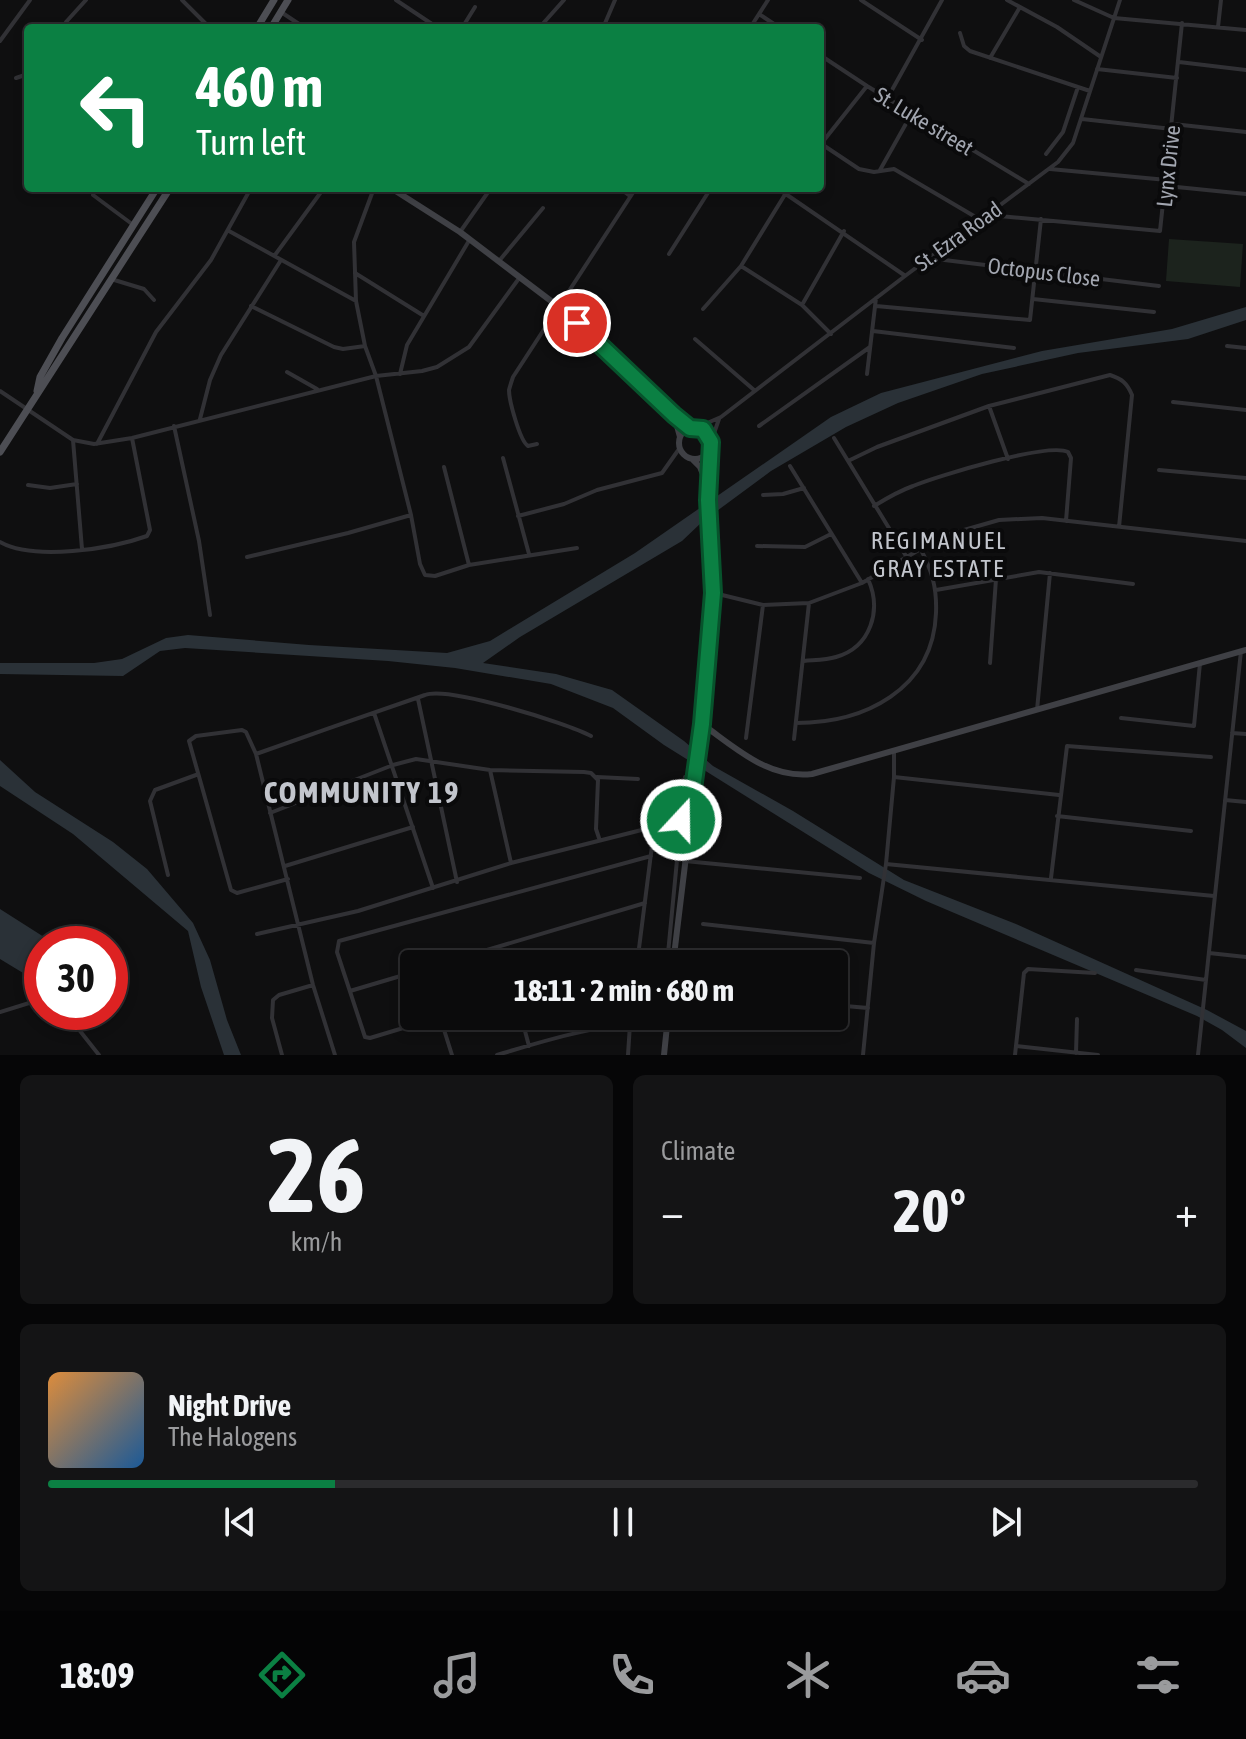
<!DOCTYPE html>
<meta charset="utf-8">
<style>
body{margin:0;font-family:"Asap Condensed",sans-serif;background:#141415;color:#f1f3f6;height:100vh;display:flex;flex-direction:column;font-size:30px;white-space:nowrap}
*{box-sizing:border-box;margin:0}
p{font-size:26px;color:#9a9b9d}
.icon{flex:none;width:44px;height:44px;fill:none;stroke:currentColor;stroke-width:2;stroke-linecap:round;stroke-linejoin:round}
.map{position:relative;height:1055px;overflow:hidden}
.panel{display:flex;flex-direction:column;gap:20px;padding:20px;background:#060607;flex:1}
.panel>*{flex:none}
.banner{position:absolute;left:24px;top:24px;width:800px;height:168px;border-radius:8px;box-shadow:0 4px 12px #0003,0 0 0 2px #2b2b2d;background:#0b8043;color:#fff;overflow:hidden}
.speed{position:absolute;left:24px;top:926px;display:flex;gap:16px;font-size:40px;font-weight:700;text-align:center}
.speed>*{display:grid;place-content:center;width:104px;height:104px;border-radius:50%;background:#0b0b0c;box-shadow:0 4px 12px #0003,0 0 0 2px #2b2b2d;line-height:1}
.speed .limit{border:12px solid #d22;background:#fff;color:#111}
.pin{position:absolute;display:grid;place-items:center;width:68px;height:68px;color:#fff;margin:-34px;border:4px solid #fff;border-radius:50%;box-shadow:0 2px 8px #0007}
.me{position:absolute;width:88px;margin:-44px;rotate:21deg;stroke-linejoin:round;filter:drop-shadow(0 0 6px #0008)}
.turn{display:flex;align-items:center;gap:28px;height:168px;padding:0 40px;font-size:36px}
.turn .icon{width:104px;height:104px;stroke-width:2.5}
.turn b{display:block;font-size:56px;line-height:68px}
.big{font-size:60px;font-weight:700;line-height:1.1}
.panel .tile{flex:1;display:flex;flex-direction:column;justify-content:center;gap:12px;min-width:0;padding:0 28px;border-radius:12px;background:#141415}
.panel .dial{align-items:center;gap:0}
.dial b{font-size:104px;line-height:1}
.song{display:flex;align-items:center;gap:24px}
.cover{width:96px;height:96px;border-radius:12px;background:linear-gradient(135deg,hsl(30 70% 55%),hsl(210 70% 35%))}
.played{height:8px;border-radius:4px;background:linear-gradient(90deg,#0b8043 25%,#2b2b2d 25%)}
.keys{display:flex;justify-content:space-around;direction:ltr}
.heat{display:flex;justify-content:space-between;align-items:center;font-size:44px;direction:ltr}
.panel .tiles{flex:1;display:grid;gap:20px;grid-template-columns:1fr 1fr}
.tile:last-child{grid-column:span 2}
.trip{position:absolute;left:400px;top:950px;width:448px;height:80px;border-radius:8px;background:#0b0b0c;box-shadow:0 4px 12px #0003,0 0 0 2px #2b2b2d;font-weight:700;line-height:80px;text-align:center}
.dock{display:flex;height:128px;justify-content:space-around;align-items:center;background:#040405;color:#9a9b9d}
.dock .icon{width:56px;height:56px}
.dock .selected{color:#0b8043}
.dock b{font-size:36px;color:#f1f3f6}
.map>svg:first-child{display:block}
.green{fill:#1c231d}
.water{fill:#2a3137}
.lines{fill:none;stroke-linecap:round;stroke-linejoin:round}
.street{stroke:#313135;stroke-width:4}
.secondary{stroke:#3f4045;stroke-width:6}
.primary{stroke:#4d4e54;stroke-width:7}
.route-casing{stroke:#07532c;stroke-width:20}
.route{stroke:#0b8043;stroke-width:14}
.labels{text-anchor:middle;stroke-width:8;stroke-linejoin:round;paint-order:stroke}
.street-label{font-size:22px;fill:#a2a6b0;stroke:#0a0a0b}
.neighbourhood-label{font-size:24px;letter-spacing:2px;fill:#c2c5cc;stroke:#0a0a0b}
.district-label{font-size:30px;font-weight:bold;letter-spacing:2px;fill:#c2c5cc;stroke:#0a0a0b}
</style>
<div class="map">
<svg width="1246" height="1055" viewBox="0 0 1246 1055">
<rect width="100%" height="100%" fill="#0f0f10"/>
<!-- green -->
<path class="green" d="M1169 239 1243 244 1240 287 1166 281Z"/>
<!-- water -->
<path class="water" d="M1246 307V320L1188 339 1078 353 982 374 898 403 846 427 771 471 702 522 682 541 520 637 483 663 556 674 612 690 684 741 713 766 793 811 904 880 1016 924 1207 1010 1246 1031V1048L1222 1030 1197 1016 926 901 869 873 664 745 613 708 551 684 455 668 388 661 185 648 160 651 123 676 0 674V663H94L122 659 166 638 188 635 309 645 447 653 490 641 635 553 831 417 881 393 1042 351 1172 329Z
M0 760 35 792 113 842 147 869 193 923 210 960 227 1020 241 1055H224L201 987 188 931 73 834 0 786Z
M0 909 55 944H42V967L33 979 0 959Z"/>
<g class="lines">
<!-- street -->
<path class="street" d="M182 0 210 28
M396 0 438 28
M861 0 922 40
M1007 0 1057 27 1101 57
M1074 0 1114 18 1246 30
M281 12 305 28
M759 14 780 28
M66 22 86 0
M1218 27 1221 0
M462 28 475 7
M539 28 564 0
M603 28 615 0
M750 28 768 0
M960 33 964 46 970 51 1090 91
M0 41 30 0
M820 55 867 86 1029 184
M990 58 1020 7
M1179 62 1246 70
M1097 69 1177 78
M16 78 28 74
M887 99 942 0
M1082 119 1172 129
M1173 124 1246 132
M820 143 859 169 874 172 894 169 979 219
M821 144 867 86
M1046 154 1063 132 1078 87
M1050 169 1167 180
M880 170 912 113
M1167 186 1246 194
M374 188 354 242 356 301 365 346 376 376 411 515 420 564 425 575 435 576 469 565 577 548
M619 188 630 196
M777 188 904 275
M93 195 132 224
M989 215 1160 231 1182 23
M229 231 356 301
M460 232 491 188
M669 254 711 188
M275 255 324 188
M928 258 1159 286
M499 261 543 208
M741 266 802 305 831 334
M355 273 424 316
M111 279 144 289 154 300
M1033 299 1154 312
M802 305 844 231
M251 306 334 347 343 349 365 346
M876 306 1030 320 1041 219
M703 309 741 266 789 188
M873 331 1014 348
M695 339 754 390
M1227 346 1246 348
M287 372 317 389
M400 374 407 345 470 239
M867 374 876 298
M0 391 73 440 94 444 132 438 376 376 422 371 437 367 469 347 520 277
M1173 402 1246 410
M989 406 1008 459
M200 419 210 380 221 355 281 260
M174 426 199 541 210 615
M759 426 870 347
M698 427 721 417 905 276 1058 162 1073 143 1120 0
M834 438 906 556
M73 440 82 549
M711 442 719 419
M97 444 156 332 211 260 251 188
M537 444 528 446C520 441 509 401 509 390 510 386 512 380 513 377L636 188
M503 458 529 554
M848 461 877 447 989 406 1110 375C1122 379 1127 383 1132 395L1119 527
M790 466 862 583
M444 467 469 565
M1159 470 1246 478
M28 485 50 488 77 484
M763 495 783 494 804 488
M874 506C887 498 899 491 913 486 937 476 1049 442 1068 452L1071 458 1066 521
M518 516 564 504 597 490 662 473 679 449
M0 542C34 561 111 549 147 536L150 530 132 438
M757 546 805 547 831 534
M247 557 348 533 411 515
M936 590 1039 572 1133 584
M714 593 763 605 809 603 862 583 943 536 999 520 1042 518 1246 541
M804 661C814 660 826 660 836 657 871 647 882 610 868 579
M990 663 996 579
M418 699 457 882
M1037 710 1050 573
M374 713 433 888
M1121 718 1194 726 1200 663
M796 723C864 723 933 690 936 613 937 588 932 570 920 548
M1232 733 1246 734
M746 738 763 605
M794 739 809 603
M256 754 246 732 242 730 196 736 189 741 231 890 237 893 288 879
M490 770 511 863
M597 777 638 779
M894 777 1059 795
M1225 800 1246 802
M270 813 393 765 416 759 490 770 584 772 591 773 598 780 596 829 599 838
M1057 816 1191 831
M685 861 860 878
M886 864 1214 896
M285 866 413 827
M168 875 150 801 155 790 196 775
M1051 878 1067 746 1211 757
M703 924 874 943
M257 934 358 911 511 863 689 818
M1209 953 1246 957
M440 964 645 903
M637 964 653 838
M667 964 685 777
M1136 970 1206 980
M350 991 414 972
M834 1005 868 1008
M0 1012 42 999
M65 1012 99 1055
M443 1016 370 1038 365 1037 337 952 339 941 651 856
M521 1016 529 1046
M440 1017 452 1055
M1016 1046 1098 1055
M1076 1053 1077 1019
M282 1055 272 1018 273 1000 279 995 313 985
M335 1055 313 985 256 754C312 734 369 714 425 695 448 686 567 723 591 736
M497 1055C551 1039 610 1019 667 1026
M628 1055 630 1024
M863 1055 874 943 886 864 894 777V751
M1015 1055 1024 973 1028 969 1095 973
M1198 1055 1241 651"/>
<!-- secondary -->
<path class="secondary" d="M391 188 460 232 559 307 690 428
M674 415 680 437
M679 443a16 16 0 1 1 32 0a16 16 0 1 1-32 0Z
M692 459 700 467 708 487
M702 724C736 748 768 779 812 774L1246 650
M673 964 702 724 713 593 708 500 709 450
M664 1055 668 1016"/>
<!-- primary -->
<path class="primary" d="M257 28 274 0
M271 28 288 0
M37 391 40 377 62 338 157 188
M0 452 170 188"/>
</g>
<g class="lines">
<!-- route casing -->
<g class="route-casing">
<path id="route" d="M577 323 674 415 690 428 703 429 711 442 708 500 713 593 702 724 689 818 681 820"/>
</g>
<!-- route -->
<use href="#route" class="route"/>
</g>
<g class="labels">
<!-- street labels -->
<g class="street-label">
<text transform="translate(924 121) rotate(31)" y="8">St. Luke street</text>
<text transform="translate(1168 166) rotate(-84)" y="8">Lynx Drive</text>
<text transform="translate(958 236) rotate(-36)" y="8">St. Ezra Road</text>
<text transform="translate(1044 272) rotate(7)" y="8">Octopus Close</text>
</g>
<!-- neighbourhood labels -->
<g class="neighbourhood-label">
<text x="939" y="549">REGIMANUEL<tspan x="939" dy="28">GRAY ESTATE</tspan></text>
</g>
<!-- district labels -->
<g class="district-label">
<text x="362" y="803">COMMUNITY 19</text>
</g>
</g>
</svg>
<div class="speed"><div class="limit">30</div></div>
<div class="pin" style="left:577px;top:323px;background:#d93025"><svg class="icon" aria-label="arrive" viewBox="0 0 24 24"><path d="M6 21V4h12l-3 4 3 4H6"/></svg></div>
<svg class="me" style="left:681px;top:820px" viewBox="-20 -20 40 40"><circle r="17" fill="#0b8043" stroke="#fff" stroke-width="3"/><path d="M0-11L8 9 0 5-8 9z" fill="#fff"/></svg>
<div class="trip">18:11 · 2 min · 680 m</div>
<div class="banner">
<div class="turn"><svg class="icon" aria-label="left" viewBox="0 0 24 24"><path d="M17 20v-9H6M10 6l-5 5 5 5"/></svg><div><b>460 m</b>Turn left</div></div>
</div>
</div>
<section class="panel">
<div class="tiles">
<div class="tile dial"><b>26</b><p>km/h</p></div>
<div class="tile"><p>Climate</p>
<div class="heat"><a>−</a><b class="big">20°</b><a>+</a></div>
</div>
<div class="tile">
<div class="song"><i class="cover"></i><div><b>Night Drive</b><p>The Halogens</p></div></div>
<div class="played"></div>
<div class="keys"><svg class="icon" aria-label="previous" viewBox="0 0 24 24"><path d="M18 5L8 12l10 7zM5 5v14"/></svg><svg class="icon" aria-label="pause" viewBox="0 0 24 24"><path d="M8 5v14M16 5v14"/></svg><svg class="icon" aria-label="next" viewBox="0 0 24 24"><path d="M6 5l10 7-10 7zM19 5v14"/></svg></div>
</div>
</div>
</section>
<nav class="dock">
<b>18:09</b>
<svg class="icon selected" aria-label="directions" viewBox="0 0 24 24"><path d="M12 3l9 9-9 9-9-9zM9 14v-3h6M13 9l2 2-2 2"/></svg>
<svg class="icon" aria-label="music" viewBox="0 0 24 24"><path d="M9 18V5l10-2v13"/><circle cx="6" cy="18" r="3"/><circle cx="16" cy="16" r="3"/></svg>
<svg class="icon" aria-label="phone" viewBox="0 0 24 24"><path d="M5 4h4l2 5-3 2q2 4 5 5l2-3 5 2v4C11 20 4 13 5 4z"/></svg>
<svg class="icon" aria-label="climate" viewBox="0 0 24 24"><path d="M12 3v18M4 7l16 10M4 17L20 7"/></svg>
<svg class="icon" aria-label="car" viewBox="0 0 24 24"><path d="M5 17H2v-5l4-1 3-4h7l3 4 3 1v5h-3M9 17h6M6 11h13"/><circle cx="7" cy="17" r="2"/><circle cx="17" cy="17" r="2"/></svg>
<svg class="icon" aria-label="filters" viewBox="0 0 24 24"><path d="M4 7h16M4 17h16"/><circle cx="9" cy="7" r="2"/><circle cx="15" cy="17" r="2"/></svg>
</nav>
